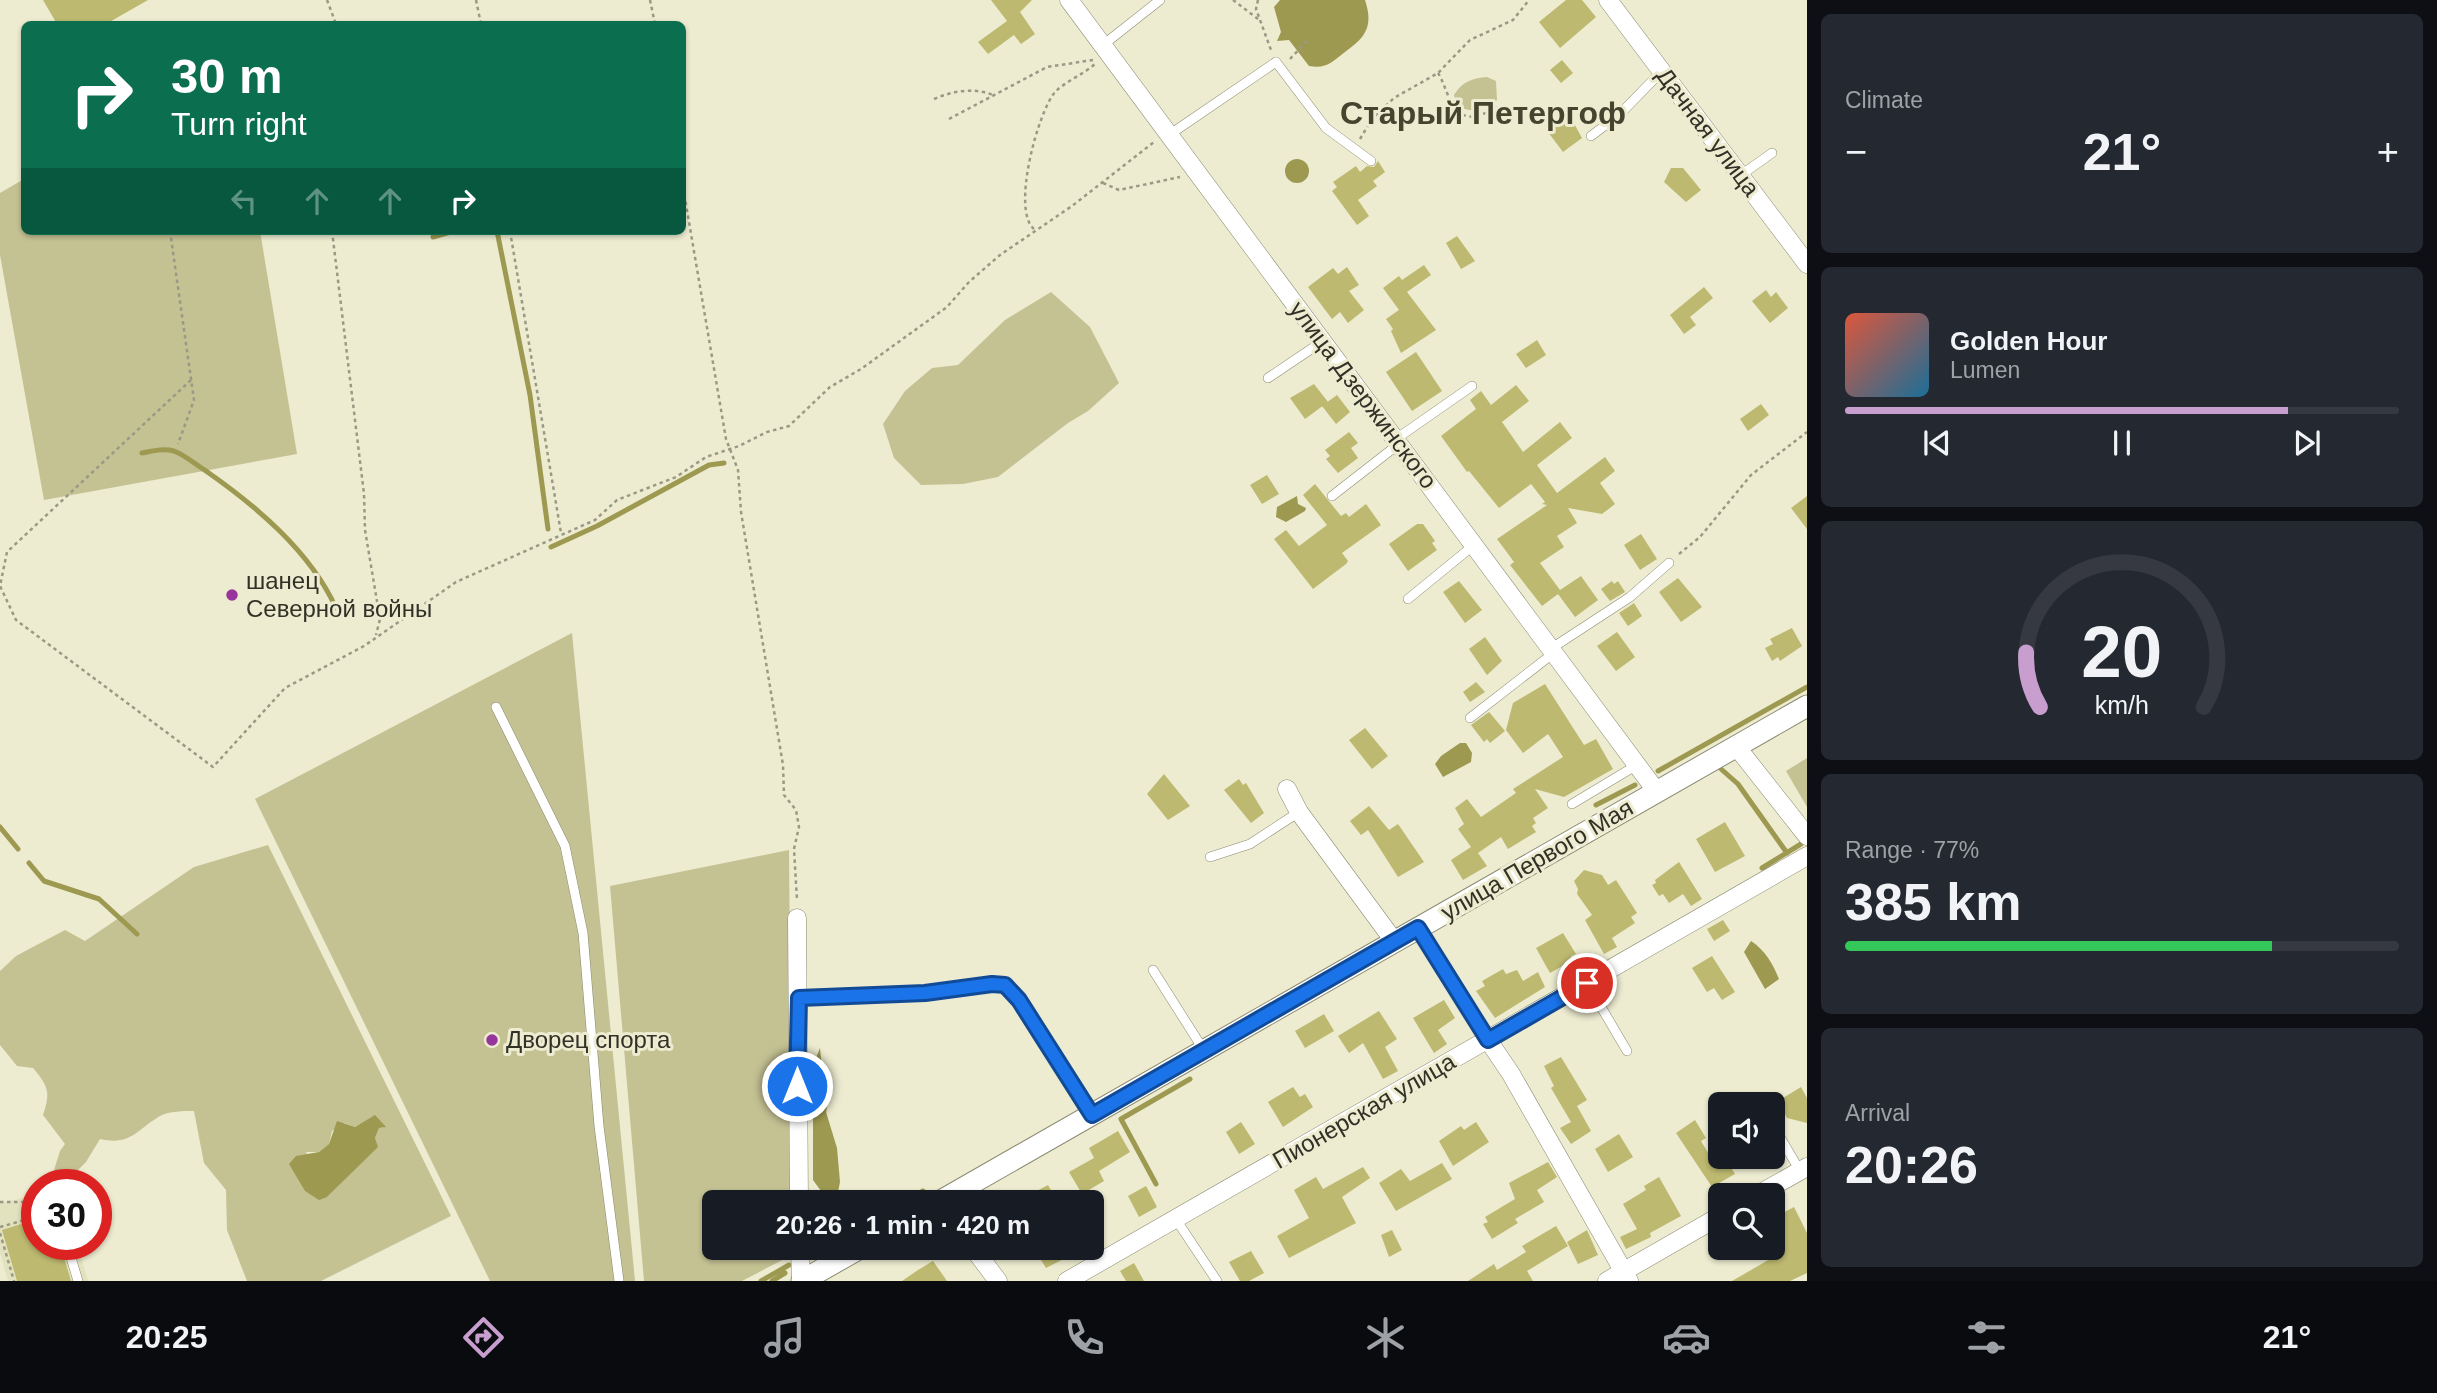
<!DOCTYPE html>
<meta charset="utf-8">
<style>
body{margin:0;font-family:Arial,sans-serif;background:#242831;color:#f1f3f6;height:100vh;display:flex;flex-direction:column;font-size:26px;white-space:nowrap}
*{box-sizing:border-box;margin:0}
p{font-size:23px;color:#9ea1a6}
.icon{flex:none;width:38px;height:38px;fill:none;stroke:currentColor;stroke-width:2;stroke-linecap:round;stroke-linejoin:round}
.map{position:relative;flex:1;overflow:hidden}
.sheet{display:flex;flex-direction:column;gap:14px;padding:14px;background:#0d0f14;width:630px}
.sheet>*{flex:none}
.hud{position:absolute;left:21px;top:21px;width:665px;height:214px;border-radius:10px;box-shadow:0 2px 5px #0004;background:#0b6e4f;color:#fff;overflow:hidden}
.controls{position:absolute;left:1708px;top:1092px;display:grid;gap:14px}
.controls a{display:grid;place-items:center;width:77px;height:77px;border-radius:10px;background:#171b24;box-shadow:0 2px 5px #0004;font-size:35px}
.speed{position:absolute;left:21px;top:1169px;display:flex;gap:14px;font-size:35px;font-weight:700;text-align:center}
.speed>*{display:grid;place-content:center;width:91px;height:91px;border-radius:50%;background:#171b24;box-shadow:0 2px 5px #0004;line-height:1}
.speed .limit{border:10px solid #d22;background:#fff;color:#111}
.pin{position:absolute;display:grid;place-items:center;width:60px;height:60px;color:#fff;margin:-30px;border:4px solid #fff;border-radius:50%;box-shadow:0 2px 7px #0007}
.me{position:absolute;width:77px;margin:-38px;rotate:0deg;stroke-linejoin:round;filter:drop-shadow(0 0 5px #0008)}
.turn{display:flex;align-items:center;gap:24px;height:147px;padding:0 35px;font-size:32px}
.turn .icon{width:91px;height:91px;stroke-width:2.5}
.turn b{display:block;font-size:49px;line-height:60px}
.lanes{display:flex;align-items:center;height:66px;padding:0 35px;background:#0003;justify-content:center;gap:35px;direction:ltr}
.lanes .off{opacity:.35}
.big{font-size:52px;font-weight:700;line-height:1.1}
.sheet .tile{flex:1;display:flex;flex-direction:column;justify-content:center;gap:10px;min-width:0;padding:0 24px;border-radius:10px;background:#242831}
.sheet .dial{align-items:center;gap:0}
.dial svg{height:182px;overflow:visible;fill:none;stroke:#363941;stroke-width:7;stroke-linecap:round;text-anchor:middle}
.dial text{fill:#f1f3f6;stroke:none}
.song{display:flex;align-items:center;gap:21px}
.cover{width:84px;height:84px;border-radius:10px;background:linear-gradient(135deg,hsl(10 70% 55%),hsl(200 70% 35%))}
.played{height:7px;border-radius:4px;background:linear-gradient(90deg,#c89ece 80%,#363941 80%)}
.keys{display:flex;justify-content:space-around;direction:ltr}
.heat{display:flex;justify-content:space-between;align-items:center;font-size:38px;direction:ltr}
.charge{height:10px;border-radius:5px;background:linear-gradient(90deg,#34c759 77%,#363941 0)}
.trip{position:absolute;left:702px;top:1190px;width:402px;height:70px;border-radius:10px;background:#171b24;box-shadow:0 2px 5px #0004;font-weight:700;line-height:70px;text-align:center}
.menu{display:flex;height:112px;justify-content:space-around;align-items:center;background:#090b0e;color:#9ea1a6}
.menu .icon{width:49px;height:49px}
.menu .selected{color:#c89ece}
.menu b{font-size:32px;color:#f1f3f6}
main{display:flex;flex:1;min-height:0}
.map>svg:first-child{display:block}
.built{fill:#e3e2bf}
.green{fill:#c4c193;fill-rule:evenodd}
.water{fill:#9d9951}
.lines{fill:none;stroke-linecap:round;stroke-linejoin:round}
.stream{stroke:#9d9951;stroke-width:5}
.building{fill:#bdb970}
.service-casing{stroke:#8b8a71;stroke-width:10}
.minor-casing{stroke:#8b8a71;stroke-width:19}
.tertiary-casing{stroke:#8b8a71;stroke-width:23}
.path{stroke:#9a9985;stroke-width:2.5;stroke-dasharray:3.5 3.5;stroke-linecap:butt}
.service{stroke:#fff;stroke-width:9}
.minor{stroke:#fff;stroke-width:18}
.tertiary{stroke:#fff;stroke-width:21}
.route-casing{stroke:#114b97;stroke-width:18}
.route{stroke:#1a73e8;stroke-width:12}
.poi-dot{fill:#97359c;stroke:#edecd1;stroke-width:2.5}
.labels{text-anchor:middle;stroke-width:6;stroke-linejoin:round;paint-order:stroke}
.street-label{font-size:24px;fill:#323127;stroke:#edecd1}
.poi-label{font-size:24px;fill:#323127;stroke:#edecd1;text-anchor:start}
.district-label{font-size:32px;font-weight:bold;fill:#46442e;stroke:#edecd1}
</style>
<main>
<div class="map">
<svg width="1807" height="1281" viewBox="0 0 1807 1281">
<rect width="100%" height="100%" fill="#edecd1"/>
<!-- built -->
<path class="built" d="M37 1195V1244H77L88 1281H8L0 1253V1203Z"/>
<!-- green -->
<path class="green" d="M1487 77 1496 81 1497 100C1486 111 1470 114 1457 105L1454 95C1462 82 1472 78 1487 77Z
M24 179V231H260L297 454 44 500 0 255V193Z
M1051 292 1090 327 1119 383 1088 411 1068 423 998 477 963 484 921 485 894 458 883 424 905 391 932 368 958 365 1005 320Z
M572 633 635 1281H490L255 799Z
M1807 758V807L1786 771Z
M268 845 451 1216 321 1281H247L227 1230 226 1190 204 1163 194 1111C183 1111 170 1111 160 1116 136 1130 131 1146 100 1139L86 1162 77 1171 62 1175 54 1170 60 1151 65 1144 43 1115C51 1092 48 1086 33 1068L17 1066 0 1045V971L16 956 65 930 85 941 194 867ZM375 1116 385 1127 379 1128 375 1138 377 1147 327 1197 306 1152H319L329 1144 332 1131 344 1123 355 1127Z
M789 850 792 1202H714V1248H792V1255L742 1281H644L610 886Z"/>
<!-- water -->
<path class="water" d="M1280 0H1365C1374 27 1365 38 1345 52 1332 62 1327 69 1309 66L1289 40 1277 41 1281 32 1274 7Z
M1285 171a12 12 0 1 1 24 0a12 12 0 1 1-24 0Z
M1297 496 1298 504 1306 508 1305 511 1286 522 1276 517 1277 507Z
M1460 743H1466L1472 753 1471 762 1443 777 1435 764 1441 756Z
M1751 941C1765 950 1773 964 1779 979L1765 989 1744 952Z
M820 1048 822 1068 831 1090 826 1112 837 1148 840 1182 836 1202H817L821 1191 813 1180V1065Z
M375 1115 386 1127 379 1128 375 1138 378 1147 327 1197 319 1200 305 1191 289 1164 296 1156 319 1152 329 1144 337 1121 355 1127Z"/>
<g class="lines">
<!-- stream -->
<path class="stream" d="M497 231 530 395 548 529
M433 237 454 231
M142 453C153 451 163 448 174 451 185 455 196 465 206 471 256 506 310 551 336 608
M551 547 597 526 709 465 724 463
M1721 769 1738 784 1787 853
M1658 771 1807 687
M1596 805 1635 785
M0 827 18 849
M29 863 44 881 99 899 137 934
M1762 868 1801 844
M1156 1184 1121 1119 1190 1079
M903 1202 923 1191
M814 1249 817 1248
M761 1281 789 1265
M772 1281 785 1273"/>
</g>
<!-- building -->
<path class="building" d="M43 0H148L106 24H57Z
M991 0H1032L1020 12 1035 34 1021 44 1014 35 988 54 978 42 1007 21Z
M1566 0H1582L1596 17 1560 48 1539 22Z
M1562 60 1573 73 1561 83 1550 70Z
M1570 116 1582 138 1563 152 1548 132Z
M1378 161 1385 172 1373 181 1377 186 1358 200 1369 216 1357 225 1332 191 1337 187 1333 182 1356 166 1360 172 1367 166 1374 167Z
M1671 168H1683L1701 190 1686 202 1664 182Z
M1457 236 1475 261 1461 269 1446 243Z
M1424 265 1431 275 1407 292 1436 330 1401 353 1391 331 1393 329 1386 319 1399 310 1383 288 1399 276 1402 280Z
M1347 267 1359 285 1349 291 1364 310 1348 323 1340 312 1332 319 1308 287 1333 268 1338 274Z
M1704 287 1713 298 1690 317 1696 325 1684 334 1670 315Z
M1766 290 1771 297 1776 292 1788 308 1770 323 1752 301Z
M1537 340 1546 355 1526 368 1516 354Z
M1416 352 1442 391 1412 411 1386 372Z
M1314 384 1328 402 1305 419 1290 398Z
M1516 385 1529 401 1502 422 1523 452 1560 422 1572 438 1537 465 1557 493 1605 457 1615 471 1600 483 1615 504 1602 514 1568 508 1577 523 1557 536 1564 547 1540 563 1560 590 1581 576 1598 600 1575 617 1558 594 1542 606 1510 565 1514 562 1497 539 1547 505 1542 504 1545 502 1531 484 1499 508 1469 471 1467 472 1441 436 1476 409 1470 400 1481 391 1491 405Z
M1337 395 1350 412 1336 424 1322 406Z
M1761 404 1769 415 1748 431 1740 419Z
M1349 432 1358 443 1351 448 1358 458 1338 473 1326 459 1330 456 1325 450Z
M1267 475 1279 494 1262 504 1250 485Z
M1315 484 1341 516 1346 513 1349 517 1366 504 1381 525 1342 553 1348 561 1346 564 1313 589 1274 539 1286 530 1299 546 1327 525 1303 495Z
M1807 496V529L1791 508Z
M1417 524H1423L1435 541 1432 543 1437 550 1408 571 1389 544Z
M1641 534 1657 559 1640 570 1624 545Z
M1678 578 1702 607 1681 622 1659 592Z
M1459 581 1482 610 1465 623 1443 592Z
M1612 581 1614 584 1618 581 1625 592 1610 601 1601 589Z
M1634 603 1642 616 1628 626 1619 613Z
M1792 628 1802 646 1780 661 1778 657 1772 661 1765 648 1773 644 1770 639Z
M1617 632 1635 657 1616 671 1597 646Z
M1485 637 1502 661 1487 675 1469 649Z
M1476 682 1485 692 1470 702 1463 692Z
M1545 684 1584 745 1596 739 1613 769 1564 797 1535 789 1548 808 1533 818 1536 823 1532 826 1536 832 1508 849 1501 837 1478 853 1487 866 1463 880 1451 860 1471 847 1458 829 1464 824 1455 808 1467 799 1481 817 1516 793 1513 789 1563 757 1548 734 1523 753 1506 730 1513 703Z
M1489 712 1505 731 1490 743 1487 739 1484 742 1471 725Z
M1365 728 1388 756 1372 769 1349 740Z
M1164 774 1190 806 1168 820 1147 794Z
M1239 779 1243 785 1246 783 1264 813 1251 823 1224 790Z
M1369 806 1389 830 1398 824 1424 862 1398 877 1368 830 1361 835 1350 821Z
M1725 822 1745 856 1715 872 1696 839Z
M1679 862 1702 899 1691 906 1683 894 1669 903 1663 894 1659 896 1652 885 1656 883 1655 880Z
M1584 870 1602 875 1608 885 1616 880 1637 913 1631 917 1635 923 1612 938 1617 947 1604 954 1585 920 1592 915 1577 894 1578 889 1574 881Z
M1723 920 1730 931 1714 941 1707 929Z
M1563 933 1576 954 1571 956 1573 960 1550 973 1536 948Z
M1712 956 1735 992 1722 1000 1714 988 1707 992 1692 968Z
M1503 969 1506 974 1517 970 1523 981 1538 972 1545 987 1495 1018 1476 991 1485 986 1482 981Z
M1444 1000 1455 1018 1438 1030 1447 1044 1434 1053 1413 1018Z
M1379 1011 1397 1039 1385 1047 1398 1071 1383 1079 1363 1043 1349 1053 1338 1036Z
M1324 1014 1334 1031 1305 1048 1295 1031Z
M1561 1057 1587 1100 1577 1106 1591 1131 1571 1144 1560 1128 1571 1122 1551 1088 1554 1086 1544 1066Z
M1293 1087 1300 1097 1305 1094 1313 1107 1283 1127 1268 1102Z
M1801 1087 1807 1098V1123L1787 1118 1778 1101Z
M1695 1120 1706 1138 1701 1141 1716 1166 1726 1160 1735 1174 1712 1187 1676 1133Z
M1241 1122 1255 1144 1239 1154 1226 1132Z
M1476 1122 1489 1142 1453 1166 1439 1141 1461 1126 1464 1130Z
M1118 1131 1130 1152 1099 1171 1104 1181 1082 1194 1069 1172 1094 1158 1089 1148Z
M1619 1134 1633 1157 1608 1172 1595 1149Z
M1548 1162 1557 1177 1537 1190 1544 1202 1515 1219 1518 1223 1492 1239 1483 1224 1488 1222 1485 1217 1515 1199 1509 1183Z
M1442 1163 1452 1179 1396 1211 1379 1183 1401 1169 1410 1181Z
M1363 1167 1370 1178 1342 1197 1356 1223 1289 1258 1277 1236 1309 1218 1294 1190 1316 1177 1323 1189Z
M1659 1177 1681 1216 1650 1233 1651 1237 1626 1249 1620 1237 1637 1229 1623 1204 1646 1190 1644 1186Z
M1048 1185 1058 1202H1016Z
M1146 1186 1157 1207 1139 1217 1128 1196Z
M1794 1207 1807 1233V1273L1790 1281H1732L1784 1251 1773 1229V1218Z
M37 1219V1244H60L71 1281H17L2 1230Z
M1556 1226 1568 1246 1527 1271 1533 1281H1468L1494 1264 1497 1270 1526 1252 1522 1246Z
M1392 1230 1402 1250 1389 1257 1381 1235Z
M1587 1230 1598 1255 1578 1264 1567 1242Z
M1050 1248H1085L1046 1268 1038 1255Z
M1251 1251 1264 1273 1249 1281H1240L1229 1262Z
M933 1261 947 1281H902L918 1270Z
M1134 1263 1144 1281H1126L1120 1271Z"/>
<g class="lines">
<!-- service casing -->
<g class="service-casing">
<path id="service" d="M1103 45 1160 0
M1169 135 1276 62 1326 128 1371 161
M1591 136 1619 115 1662 71
M1741 175 1772 153
M1268 378 1323 341
M1396 439 1472 386
M1332 496 1400 443
M1408 599 1474 545
M1552 648 1630 597 1669 563
M496 707 565 846 583 933 599 1126 619 1281
M1470 718 1555 652
M1572 804 1637 765
M1210 857 1250 844 1299 812
M1419 930 1488 1040
M1153 970 1203 1049
M1587 983 1627 1051
M799 998 925 993 992 983 1005 985 1019 1000 1091 1114
M1760 1103V1104
M1773 1125 1800 1171
M1175 1218 1217 1281
M67 1244 78 1281"/>
</g>
<!-- minor casing -->
<g class="minor-casing">
<path id="minor" d="M1069 0 1657 792
M1608 0 1807 264
M1736 746 1807 836
M1287 789 1299 812 1394 941
M797 918 799 1202
M1488 1040 1511 1074 1629 1281
M1757 1195 1807 1167
M800 1248 801 1281
M973 1248 998 1281
M1067 1281 1807 856
M1607 1281 1720 1216"/>
</g>
<!-- tertiary casing -->
<g class="tertiary-casing">
<path id="tertiary" d="M939 1202 1807 706
M802 1281 860 1248"/>
</g>
<!-- path -->
<path class="path" d="M327 0 336 24
M476 0 481 24
M650 0 655 24
M1233 0 1258 19
M1258 0 1256 9 1271 50
M1290 59 1309 39
M1438 73C1447 86 1451 122 1477 116 1489 113 1495 106 1509 106
M934 99C953 91 973 87 993 95
M949 119 1047 67 1093 60
M1360 139 1372 119 1394 98 1438 73 1470 40 1513 20 1529 0
M682 181 726 439 738 470 741 512 783 765 784 795 796 810 799 827 794 849 797 900
M1103 183 1119 190 1180 177
M1034 229C1011 210 1038 112 1055 92 1066 81 1084 74 1095 64
M170 231 194 400 178 444
M332 231 364 494 365 530 380 619 376 635
M510 231 561 533
M191 380 7 552 0 586 16 620 213 767 285 688 364 646 456 582 595 520 617 500 676 477 706 457 739 446 767 432 789 426 830 387 861 369 947 307 969 282 1000 255 1072 206 1154 142
M1679 554 1700 537 1751 475 1807 432
M0 1202H37
M0 1227 32 1218 37 1209
M0 1233 14 1281"/>
<!-- service -->
<use href="#service" class="service"/>
<!-- minor -->
<use href="#minor" class="minor"/>
<!-- tertiary -->
<use href="#tertiary" class="tertiary"/>
</g>
<g class="lines">
<!-- route casing -->
<g class="route-casing">
<path id="route" d="M797 1086 799 998 925 993 992 984 1005 985 1019 1000 1092 1115 1418 928 1488 1040 1587 983"/>
</g>
<!-- route -->
<use href="#route" class="route"/>
</g>
<!-- markers -->
<g class="poi-dot">
<circle cx="232" cy="595" r="7"/>
<circle cx="492" cy="1040" r="7"/>
</g>
<g class="labels">
<!-- street labels -->
<g class="street-label">
<text transform="translate(1708 132) rotate(53)" y="8">Дачная улица</text>
<text transform="translate(1363 395) rotate(53)" y="8">улица Дзержинского</text>
<text transform="translate(1537 860) rotate(-30)" y="8">улица Первого Мая</text>
<text transform="translate(1364 1111) rotate(-30)" y="8">Пионерская улица</text>
</g>
<!-- poi labels -->
<g class="poi-label">
<text x="246" y="589">шанец<tspan x="246" dy="28">Северной войны</tspan></text>
<text x="506" y="1048">Дворец спорта</text>
</g>
<!-- district labels -->
<g class="district-label">
<text x="1483" y="124">Старый Петергоф</text>
</g>
</g>
</svg>
<div class="controls">
<a><svg class="icon" aria-label="sound" viewBox="0 0 24 24"><path d="M4 9h4l5-4v14l-5-4H4zM17 9q2 3 0 6"/></svg></a>
<a><svg class="icon" aria-label="search" viewBox="0 0 24 24"><circle cx="10" cy="10" r="6"/><path d="M15 15l6 6"/></svg></a>
</div>
<div class="speed"><div class="limit">30</div></div>
<div class="pin" style="left:1587px;top:983px;background:#d93025"><svg class="icon" aria-label="arrive" viewBox="0 0 24 24"><path d="M6 21V4h12l-3 4 3 4H6"/></svg></div>
<svg class="me" style="left:797px;top:1086px" viewBox="-20 -20 40 40"><circle r="17" fill="#1a73e8" stroke="#fff" stroke-width="3"/><path d="M0-11L8 9 0 5-8 9z" fill="#fff"/></svg>
<div class="trip">20:26 · 1 min · 420 m</div>
<div class="hud">
<div class="turn"><svg class="icon" aria-label="right" viewBox="0 0 24 24"><path d="M7 20v-9h11M14 6l5 5-5 5"/></svg><div><b>30 m</b>Turn right</div></div>
<div class="lanes"><svg class="icon off" aria-label="left" viewBox="0 0 24 24"><path d="M17 20v-9H6M10 6l-5 5 5 5"/></svg><svg class="icon off" aria-label="ahead" viewBox="0 0 24 24"><path d="M12 20V5M6 11l6-6 6 6"/></svg><svg class="icon off" aria-label="ahead" viewBox="0 0 24 24"><path d="M12 20V5M6 11l6-6 6 6"/></svg><svg class="icon" aria-label="right" viewBox="0 0 24 24"><path d="M7 20v-9h11M14 6l5 5-5 5"/></svg></div>
</div>
</div>
<section class="sheet">
<div class="tile"><p>Climate</p>
<div class="heat"><a>−</a><b class="big">21°</b><a>+</a></div>
</div>
<div class="tile">
<div class="song"><i class="cover"></i><div><b>Golden Hour</b><p>Lumen</p></div></div>
<div class="played"></div>
<div class="keys"><svg class="icon" aria-label="previous" viewBox="0 0 24 24"><path d="M18 5L8 12l10 7zM5 5v14"/></svg><svg class="icon" aria-label="pause" viewBox="0 0 24 24"><path d="M8 5v14M16 5v14"/></svg><svg class="icon" aria-label="next" viewBox="0 0 24 24"><path d="M6 5l10 7-10 7zM19 5v14"/></svg></div>
</div>
<div class="tile dial"><svg viewBox="0 0 100 80">
<path d="M14 69A42 42 0 1 1 86 69"/>
<path d="M14 69A42 42 0 0 1 8 45" stroke="#c89ece"/>
<text x="50" y="56" font-size="32" font-weight="700">20</text>
<text x="50" y="72" font-size="11">km/h</text>
</svg></div>
<div class="tile"><p>Range · 77%</p><b class="big">385 km</b><div class="charge"></div></div>
<div class="tile"><p>Arrival</p><b class="big">20:26</b></div>
</section>
</main>
<nav class="menu">
<b>20:25</b>
<svg class="icon selected" aria-label="directions" viewBox="0 0 24 24"><path d="M12 3l9 9-9 9-9-9zM9 14v-3h6M13 9l2 2-2 2"/></svg>
<svg class="icon" aria-label="music" viewBox="0 0 24 24"><path d="M9 18V5l10-2v13"/><circle cx="6" cy="18" r="3"/><circle cx="16" cy="16" r="3"/></svg>
<svg class="icon" aria-label="phone" viewBox="0 0 24 24"><path d="M5 4h4l2 5-3 2q2 4 5 5l2-3 5 2v4C11 20 4 13 5 4z"/></svg>
<svg class="icon" aria-label="climate" viewBox="0 0 24 24"><path d="M12 3v18M4 7l16 10M4 17L20 7"/></svg>
<svg class="icon" aria-label="car" viewBox="0 0 24 24"><path d="M5 17H2v-5l4-1 3-4h7l3 4 3 1v5h-3M9 17h6M6 11h13"/><circle cx="7" cy="17" r="2"/><circle cx="17" cy="17" r="2"/></svg>
<svg class="icon" aria-label="filters" viewBox="0 0 24 24"><path d="M4 7h16M4 17h16"/><circle cx="9" cy="7" r="2"/><circle cx="15" cy="17" r="2"/></svg>
<b>21°</b>
</nav>
